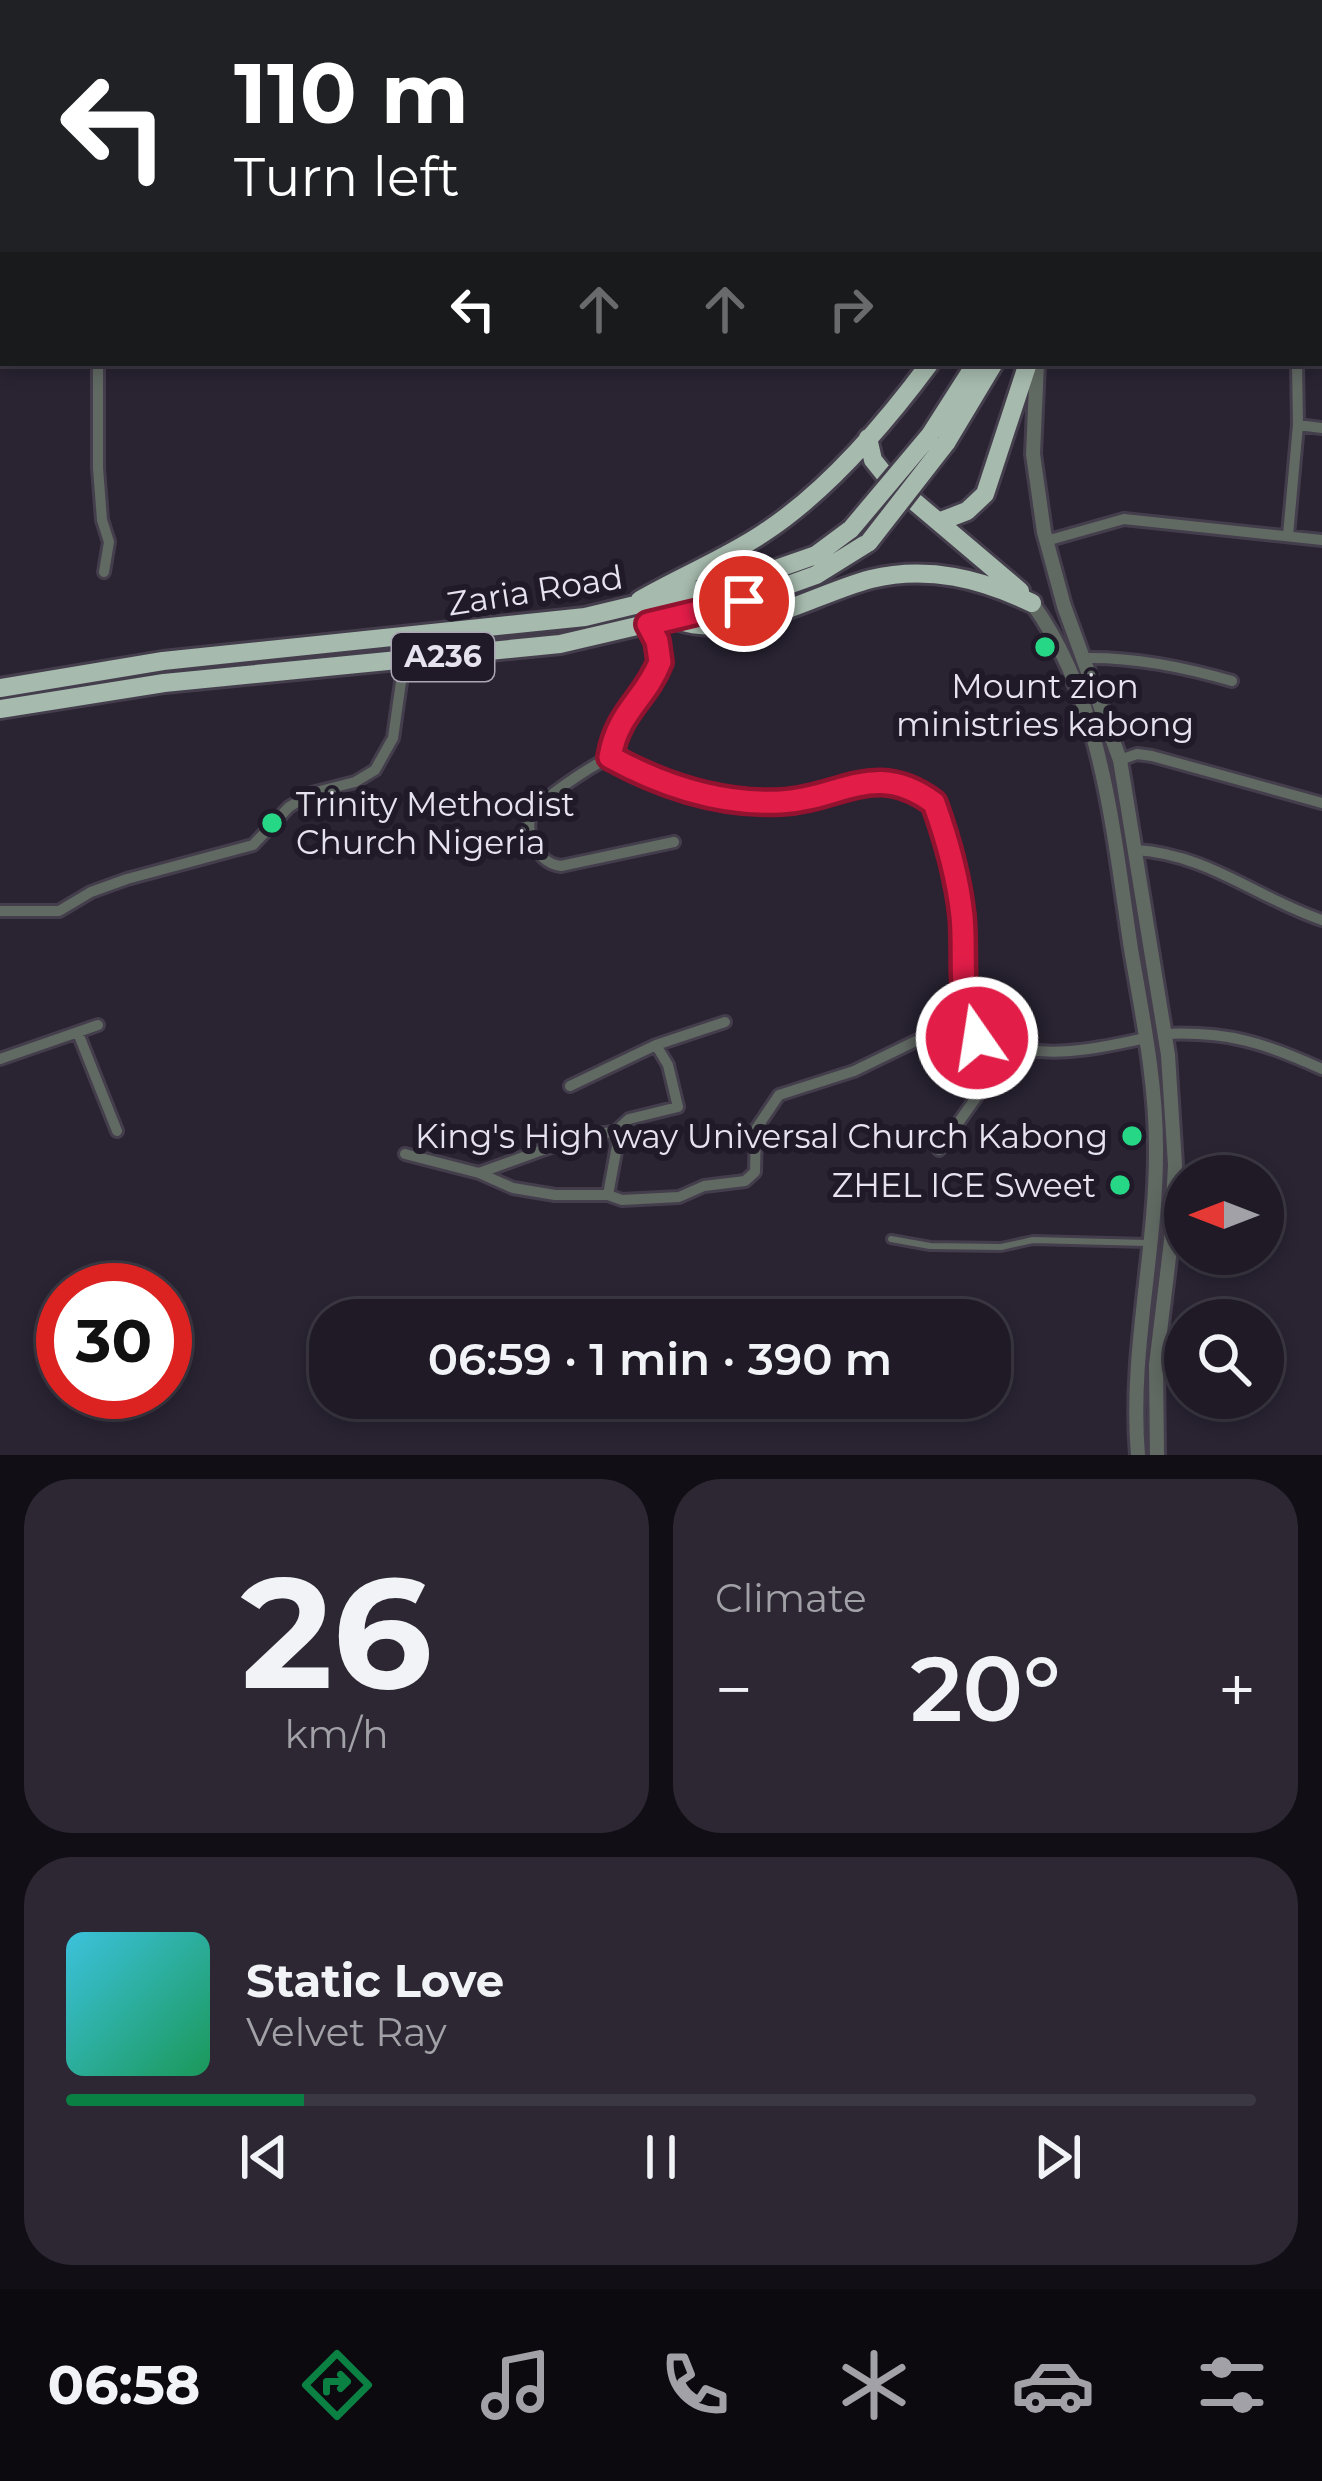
<!DOCTYPE html>
<meta charset="utf-8">
<style>
body{margin:0;font-family:Montserrat,sans-serif;background:#2c2732;color:#f1f3f6;height:100vh;display:flex;flex-direction:column;font-size:45px;white-space:nowrap}
*{box-sizing:border-box;margin:0}
p{font-size:39px;color:#a1a1a7}
.icon{flex:none;width:66px;height:66px;fill:none;stroke:currentColor;stroke-width:2;stroke-linecap:round;stroke-linejoin:round}
.map{position:relative;height:1455px;overflow:hidden}
.side{display:flex;flex-direction:column;gap:24px;padding:24px;background:#110e15;flex:1}
.side>*{flex:none}
.hud{position:absolute;left:0px;top:0px;width:1323px;height:366px;box-shadow:0 6px 18px #0003,0 0 0 3px #3c3843;background:#202124;color:#fff;overflow:hidden}
.needle{width:78px;rotate:270deg}
.tools{position:absolute;left:1164px;top:1155px;display:grid;gap:24px}
.tools a{display:grid;place-items:center;width:120px;height:120px;border-radius:50%;background:#1f1a26;box-shadow:0 6px 18px #0003,0 0 0 3px #3c3843;font-size:60px}
.speed{position:absolute;left:36px;top:1263px;display:flex;gap:24px;font-size:60px;font-weight:700;text-align:center}
.speed>*{display:grid;place-content:center;width:156px;height:156px;border-radius:50%;background:#1f1a26;box-shadow:0 6px 18px #0003,0 0 0 3px #3c3843;line-height:1}
.speed .limit{border:18px solid #d22;background:#fff;color:#111}
.pin{position:absolute;display:grid;place-items:center;width:102px;height:102px;color:#fff;margin:-51px;border:6px solid #fff;border-radius:50%;box-shadow:0 3px 12px #0007}
.me{position:absolute;width:132px;margin:-66px;rotate:347deg;stroke-linejoin:round;filter:drop-shadow(0 0 9px #0008)}
.turn{display:flex;align-items:center;gap:42px;height:252px;padding:0 36px;font-size:54px}
.turn .icon{width:156px;height:156px;stroke-width:2.5}
.turn b{display:block;font-size:84px;line-height:102px}
.lanes{display:flex;align-items:center;height:114px;padding:0 36px;background:#0003;justify-content:center;gap:60px;direction:ltr}
.lanes .off{opacity:.35}
.big{font-size:90px;font-weight:600;line-height:1.1}
.side .tile{flex:1;display:flex;flex-direction:column;justify-content:center;gap:18px;min-width:0;padding:0 42px;border-radius:48px;background:#2c2732}
.side .dial{align-items:center;gap:0}
.dial b{font-size:156px;line-height:1}
.song{display:flex;align-items:center;gap:36px}
.cover{width:144px;height:144px;border-radius:18px;background:linear-gradient(135deg,hsl(190 70% 55%),hsl(150 70% 35%))}
.played{height:12px;border-radius:6px;background:linear-gradient(90deg,#0b8043 20%,#3c3843 20%)}
.keys{display:flex;justify-content:space-around;direction:ltr}
.heat{display:flex;justify-content:space-between;align-items:center;font-size:66px;direction:ltr}
.side .tiles{flex:1;display:grid;gap:24px;grid-template-columns:1fr 1fr}
.tile:last-child{grid-column:span 2}
.trip{position:absolute;left:309px;top:1299px;width:702px;height:120px;border-radius:48px;background:#1f1a26;box-shadow:0 6px 18px #0003,0 0 0 3px #3c3843;font-weight:600;line-height:120px;text-align:center}
.tabs{display:flex;height:192px;justify-content:space-around;align-items:center;background:#0c0a0f;color:#a1a1a7}
.tabs .icon{width:84px;height:84px}
.tabs .active{color:#0b8043}
.tabs b{font-size:54px;color:#f1f3f6}
.map>svg:first-child{display:block}
.lines{fill:none;stroke-linecap:round;stroke-linejoin:round}
.river{stroke:#20003a;stroke-width:27}
.service-casing{stroke:#443e4c;stroke-width:12}
.minor-casing{stroke:#443e4c;stroke-width:16}
.tertiary-casing{stroke:#443e4c;stroke-width:20}
.trunk-casing{stroke:#443e4c;stroke-width:24}
.service{stroke:#616963;stroke-width:6}
.minor{stroke:#616963;stroke-width:10}
.tertiary{stroke:#616963;stroke-width:14}
.trunk{stroke:#a6baad;stroke-width:18}
.trunk-bridge-casing{stroke:#443e4c;stroke-width:24;stroke-linecap:butt}
.trunk-bridge{stroke:#a6baad;stroke-width:18}
.route-casing{stroke:#92132f;stroke-width:30}
.route{stroke:#e11d48;stroke-width:21}
.poi-dot{fill:#26d886;stroke:#1f1928;stroke-width:4.5}
.labels{text-anchor:middle;stroke-width:12;stroke-linejoin:round;paint-order:stroke}
.shield{fill:#1f1928;stroke:#aba6b3;stroke-width:3}
.shield-label{font-size:30px;font-weight:bold;fill:#e7e3ee}
.street-label{font-size:33px;fill:#e7e3ee;stroke:#1f1928}
.poi-label{font-size:33px;fill:#e7e3ee;stroke:#1f1928;text-anchor:end}
</style>
<div class="map">
<svg width="1322" height="1455" viewBox="0 0 1322 1455">
<rect width="100%" height="100%" fill="#292332"/>
<g class="lines">
<!-- river -->
<path class="river" d="M857 3 860 0"/>
<!-- service casing -->
<g class="service-casing">
<path id="service" d="M891 1239 930 1246 1001 1247 1033 1240 1147 1243"/>
</g>
<!-- minor casing -->
<g class="minor-casing">
<path id="minor" d="M195 0V3
M1147 3 1151 0
M1320 153 1322 154
M0 288H3
M98 363V468L102 520 109 542 104 572
M1298 425 1322 428
M1288 535 1298 425 1297 363
M1046 541 1124 519 1322 540
M648 624 657 641 660 662C645 700 618 710 610 757 592 766 542 797 532 815 527 824 529 833 534 842 540 856 546 864 561 866L674 842
M1085 658C1135 657 1184 667 1232 681
M610 757 661 782 721 799 779 802 814 797 858 782 897 784 935 803 945 834 961 908 966 1018 977 1038C1041 1060 1081 1052 1146 1038
M1120 760 1137 754 1152 756 1322 803
M1136 850C1207 854 1257 898 1322 920
M0 911H59L91 892 127 879 253 845 289 807 312 793 355 782 375 770 393 738 404 661
M78 1033 117 1131
M1164 1034C1228 1031 1265 1043 1322 1069
M656 1045 725 1022
M0 1059 98 1025
M570 1086 656 1045 668 1065 678 1107 629 1119 615 1132 617 1146 608 1195
M939 1150 985 1085 991 1065 1005 1048
M405 1154 479 1173 513 1188 555 1195H608L622 1200 679 1197 704 1186 745 1181 755 1172 756 1129 779 1095 854 1071 922 1038 972 1028
M479 1173 584 1135 615 1132"/>
</g>
<!-- tertiary casing -->
<g class="tertiary-casing">
<path id="tertiary" d="M1037 363 1033 454 1044 532 1064 606 1120 760 1168 1055 1175 1165 1171 1241 1156 1365 1157 1455
M1032 603C1103 701 1113 832 1131 949 1142 1014 1156 1080 1156 1147 1157 1251 1129 1351 1138 1455"/>
</g>
<!-- trunk casing -->
<g class="trunk-casing">
<path id="trunk" d="M1022 0 1023 3
M1048 0V3
M930 435 976 363
M868 438 873 460 889 480 1020 591
M946 443 994 363
M941 521 967 511 985 494 1028 363
M640 600C680 577 724 559 762 534 827 492 884 425 930 363
M676 620C741 642 810 595 871 579 928 565 981 579 1032 603
M0 688 163 661 585 617 756 576 816 555 851 529
M0 709 164 683 560 644 744 601 816 575 869 542"/>
</g>
<!-- service -->
<use href="#service" class="service"/>
<!-- minor -->
<use href="#minor" class="minor"/>
<!-- tertiary -->
<use href="#tertiary" class="tertiary"/>
<!-- trunk -->
<use href="#trunk" class="trunk"/>
<!-- trunk-bridge casing -->
<g class="trunk-bridge-casing">
<path id="trunk-bridge" d="M851 529 930 435
M869 542 946 443"/>
</g>
<!-- trunk-bridge -->
<use href="#trunk-bridge" class="trunk-bridge"/>
</g>
<g class="lines">
<!-- route casing -->
<g class="route-casing">
<path id="route" d="M744 601 648 624 657 641 660 662C645 700 618 711 610 757 663 786 720 805 781 802 841 799 875 759 934 803 947 839 958 878 962 916 966 958 957 1000 977 1038"/>
</g>
<!-- route -->
<use href="#route" class="route"/>
</g>
<!-- markers -->
<g class="poi-dot">
<circle cx="1045" cy="647" r="12"/>
<circle cx="272" cy="823" r="12"/>
<circle cx="1132" cy="1136" r="12"/>
<circle cx="1120" cy="1185" r="12"/>
</g>
<g class="labels">
<!-- shield labels -->
<rect class="shield" x="392" y="633" width="102" height="48" rx="9"/>
<g class="shield-label">
<text x="443" y="667">A236</text>
</g>
<!-- street labels -->
<g class="street-label">
<text transform="translate(535 590) rotate(-9)" y="12">Zaria Road</text>
</g>
<!-- poi labels -->
<g class="poi-label">
<text x="1045" y="698" text-anchor="middle">Mount zion<tspan x="1045" dy="38">ministries kabong</tspan></text>
<text x="296" y="816" text-anchor="start">Trinity Methodist<tspan x="296" dy="38">Church Nigeria</tspan></text>
<text x="1108" y="1148">King's High way Universal Church Kabong</text>
<text x="1096" y="1197">ZHEL ICE Sweet</text>
</g>
</g>
</svg>
<div class="tools">
<a><svg class="needle" viewBox="-14 -14 28 28"><path d="M0-13l5 13h-10z" fill="#e53935"/><path d="M0 13l5-13h-10z" fill="#a1a1a7"/></svg></a>
<a><svg class="icon" aria-label="search" viewBox="0 0 24 24"><circle cx="10" cy="10" r="6"/><path d="M15 15l6 6"/></svg></a>
</div>
<div class="speed"><div class="limit">30</div></div>
<div class="pin" style="left:744px;top:601px;background:#d93025"><svg class="icon" aria-label="arrive" viewBox="0 0 24 24"><path d="M6 21V4h12l-3 4 3 4H6"/></svg></div>
<svg class="me" style="left:977px;top:1038px" viewBox="-20 -20 40 40"><circle r="17" fill="#e11d48" stroke="#fff" stroke-width="3"/><path d="M0-11L8 9 0 5-8 9z" fill="#fff"/></svg>
<div class="trip">06:59 · 1 min · 390 m</div>
<div class="hud">
<div class="turn"><svg class="icon" aria-label="left" viewBox="0 0 24 24"><path d="M17 20v-9H6M10 6l-5 5 5 5"/></svg><div><b>110 m</b>Turn left</div></div>
<div class="lanes"><svg class="icon" aria-label="left" viewBox="0 0 24 24"><path d="M17 20v-9H6M10 6l-5 5 5 5"/></svg><svg class="icon off" aria-label="ahead" viewBox="0 0 24 24"><path d="M12 20V5M6 11l6-6 6 6"/></svg><svg class="icon off" aria-label="ahead" viewBox="0 0 24 24"><path d="M12 20V5M6 11l6-6 6 6"/></svg><svg class="icon off" aria-label="right" viewBox="0 0 24 24"><path d="M7 20v-9h11M14 6l5 5-5 5"/></svg></div>
</div>
</div>
<section class="side">
<div class="tiles">
<div class="tile dial"><b>26</b><p>km/h</p></div>
<div class="tile"><p>Climate</p>
<div class="heat"><a>−</a><b class="big">20°</b><a>+</a></div>
</div>
<div class="tile">
<div class="song"><i class="cover"></i><div><b>Static Love</b><p>Velvet Ray</p></div></div>
<div class="played"></div>
<div class="keys"><svg class="icon" aria-label="previous" viewBox="0 0 24 24"><path d="M18 5L8 12l10 7zM5 5v14"/></svg><svg class="icon" aria-label="pause" viewBox="0 0 24 24"><path d="M8 5v14M16 5v14"/></svg><svg class="icon" aria-label="next" viewBox="0 0 24 24"><path d="M6 5l10 7-10 7zM19 5v14"/></svg></div>
</div>
</div>
</section>
<nav class="tabs">
<b>06:58</b>
<svg class="icon active" aria-label="directions" viewBox="0 0 24 24"><path d="M12 3l9 9-9 9-9-9zM9 14v-3h6M13 9l2 2-2 2"/></svg>
<svg class="icon" aria-label="music" viewBox="0 0 24 24"><path d="M9 18V5l10-2v13"/><circle cx="6" cy="18" r="3"/><circle cx="16" cy="16" r="3"/></svg>
<svg class="icon" aria-label="phone" viewBox="0 0 24 24"><path d="M5 4h4l2 5-3 2q2 4 5 5l2-3 5 2v4C11 20 4 13 5 4z"/></svg>
<svg class="icon" aria-label="climate" viewBox="0 0 24 24"><path d="M12 3v18M4 7l16 10M4 17L20 7"/></svg>
<svg class="icon" aria-label="car" viewBox="0 0 24 24"><path d="M5 17H2v-5l4-1 3-4h7l3 4 3 1v5h-3M9 17h6M6 11h13"/><circle cx="7" cy="17" r="2"/><circle cx="17" cy="17" r="2"/></svg>
<svg class="icon" aria-label="filters" viewBox="0 0 24 24"><path d="M4 7h16M4 17h16"/><circle cx="9" cy="7" r="2"/><circle cx="15" cy="17" r="2"/></svg>
</nav>
